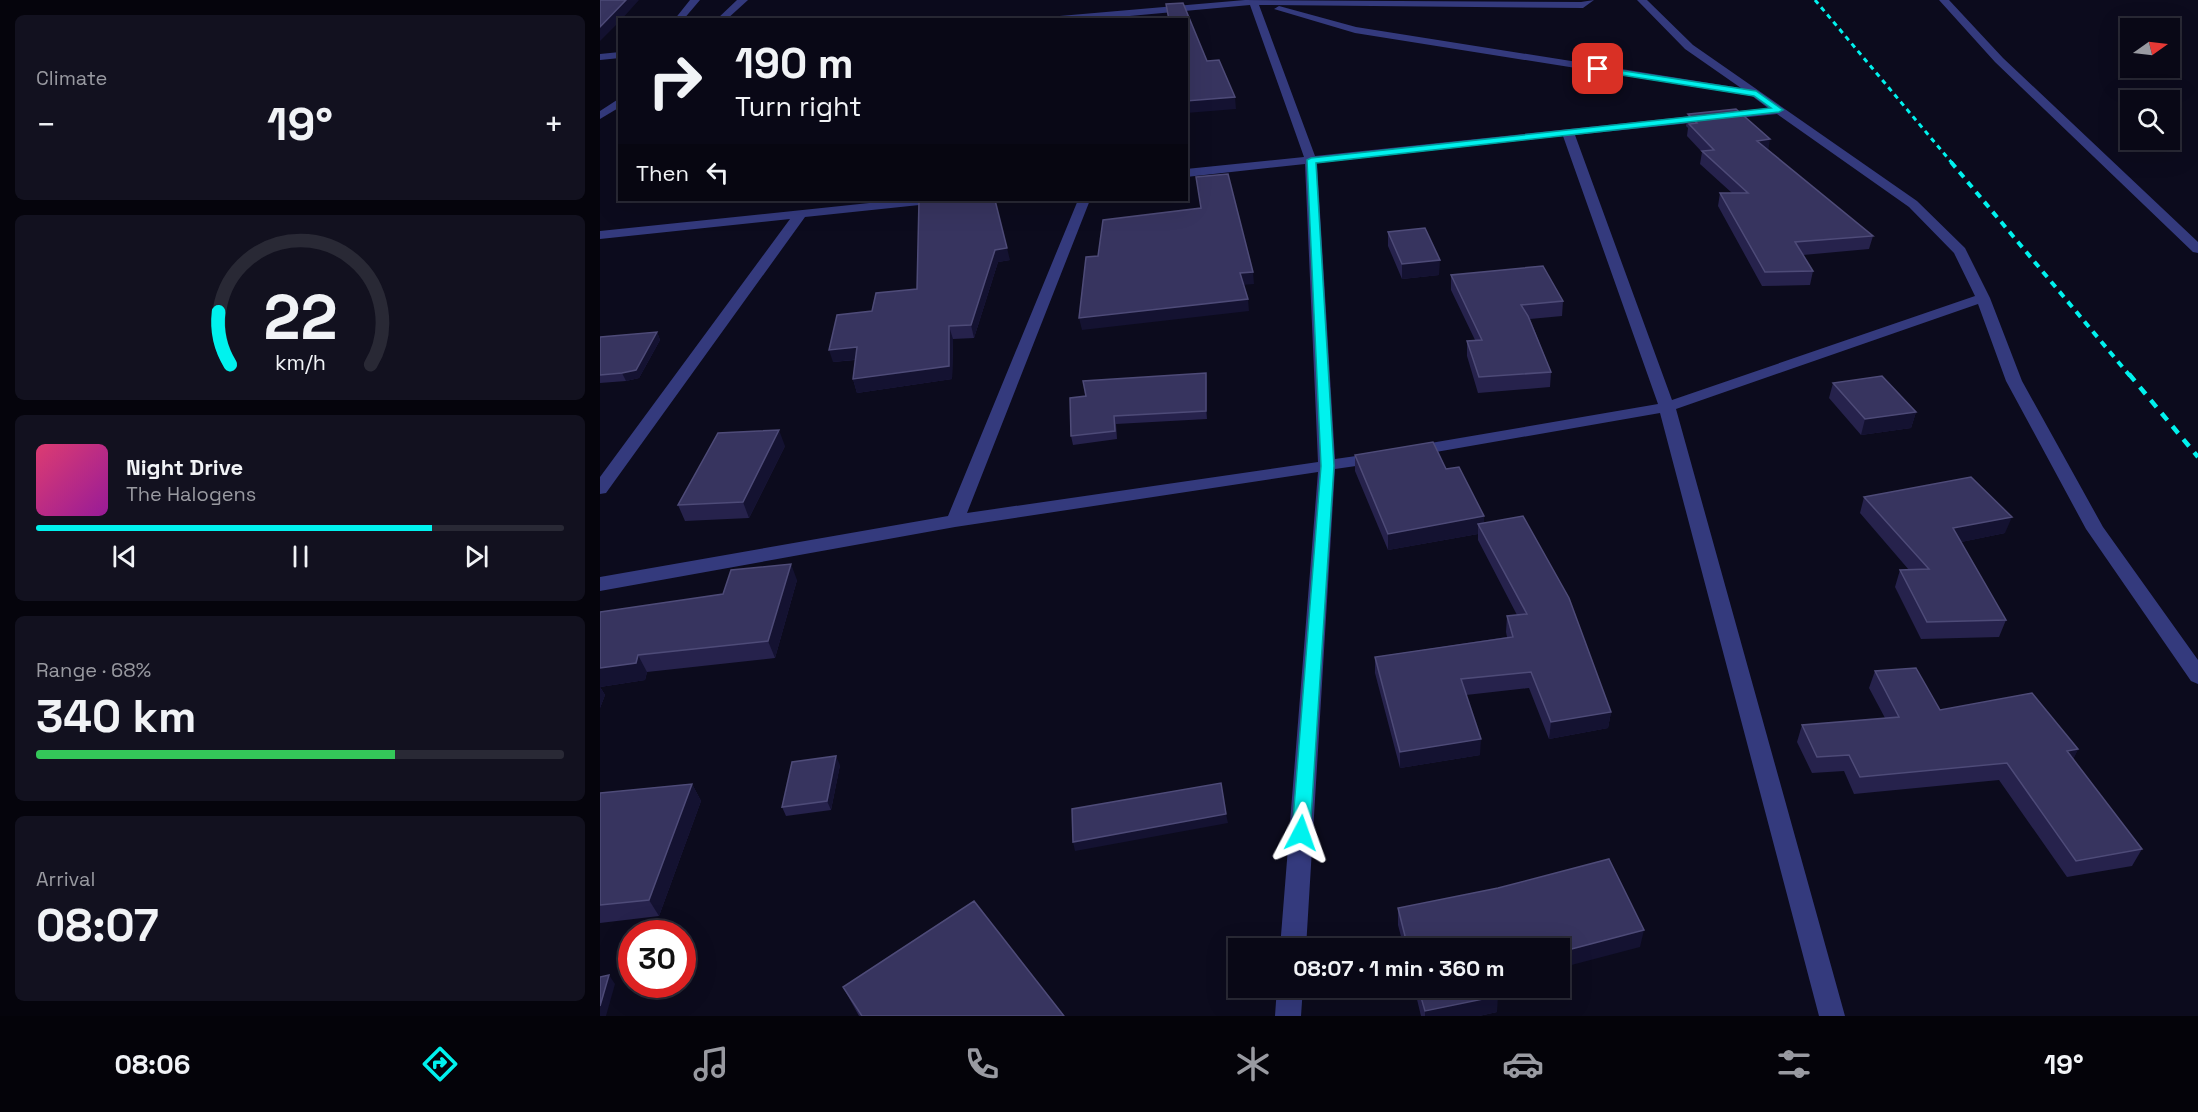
<!DOCTYPE html>
<meta charset="utf-8">
<style>
body{margin:0;font-family:"Space Grotesk",sans-serif;background:#12111f;color:#f1f3f6;height:100vh;display:flex;flex-direction:column;font-size:22px;white-space:nowrap}
*{box-sizing:border-box;margin:0}
p{font-size:20px;color:#999aa1}
.icon{flex:none;width:33px;height:33px;fill:none;stroke:currentColor;stroke-width:2;stroke-linecap:round;stroke-linejoin:round}
.map{position:relative;flex:1;overflow:hidden}
.panel{display:flex;flex-direction:column;gap:15px;padding:15px;background:#05040c;width:600px}
.panel>*{flex:none}
.banner{position:absolute;left:18px;top:18px;width:570px;height:183px;border-radius:0px;box-shadow:0 6px 24px #0002,0 0 0 2px #292935;background:#090816;color:#f1f3f6;overflow:hidden}
.needle{width:39px;rotate:76deg}
.controls{position:absolute;left:1520px;top:18px;display:grid;gap:12px}
.controls a{display:grid;place-items:center;width:60px;height:60px;border-radius:0px;background:#090816;box-shadow:0 6px 24px #0002,0 0 0 2px #292935;font-size:30px}
.speed{position:absolute;left:18px;top:920px;display:flex;gap:12px;font-size:30px;font-weight:700;text-align:center}
.speed>*{display:grid;place-content:center;width:78px;height:78px;border-radius:50%;background:#090816;box-shadow:0 6px 24px #0002,0 0 0 2px #292935;line-height:1}
.speed .limit{border:9px solid #d22;background:#fff;color:#111}
.pin{position:absolute;display:grid;place-items:center;width:51px;height:51px;color:#fff;margin:-26px;border-radius:12px;box-shadow:0 3px 9px #0006}
.me{position:absolute;width:66px;margin:-33px;rotate:4deg;stroke-linejoin:round;filter:drop-shadow(0 0 4px #0008)}
.turn{display:flex;align-items:center;gap:21px;height:126px;padding:0 18px;font-size:27px}
.turn .icon{width:78px;height:78px;stroke-width:2.5}
.turn b{display:block;font-size:42px;line-height:51px}
.then{display:flex;align-items:center;height:57px;padding:0 18px;background:#0003;gap:12px;font-size:22px}
.big{font-size:45px;font-weight:600;line-height:1.1}
.panel .tile{flex:1;display:flex;flex-direction:column;justify-content:center;gap:9px;min-width:0;padding:0 21px;border-radius:9px;background:#12111f}
.panel .dial{align-items:center;gap:0}
.dial svg{height:156px;overflow:visible;fill:none;stroke:#292935;stroke-width:7;stroke-linecap:round;text-anchor:middle}
.dial text{fill:#f1f3f6;stroke:none}
.song{display:flex;align-items:center;gap:18px}
.cover{width:72px;height:72px;border-radius:9px;background:linear-gradient(135deg,hsl(340 70% 55%),hsl(300 70% 35%))}
.played{height:6px;border-radius:3px;background:linear-gradient(90deg,#00f2ee 75%,#292935 75%)}
.keys{display:flex;justify-content:space-around;direction:ltr}
.heat{display:flex;justify-content:space-between;align-items:center;font-size:33px;direction:ltr}
.charge{height:9px;border-radius:4px;background:linear-gradient(90deg,#34c759 68%,#292935 0)}
.trip{position:absolute;left:628px;top:938px;width:342px;height:60px;border-radius:0px;background:#090816;box-shadow:0 6px 24px #0002,0 0 0 2px #292935;font-weight:600;line-height:60px;text-align:center}
.tab-bar{display:flex;height:96px;justify-content:space-around;align-items:center;background:#040309;color:#999aa1}
.tab-bar .icon{width:42px;height:42px}
.tab-bar .on{color:#00f2ee}
.tab-bar b{font-size:27px;color:#f1f3f6}
main{display:flex;flex:1;min-height:0}
.map>svg:first-child{display:block}
.lines{fill:none;stroke-linecap:round;stroke-linejoin:round}
.minor{fill:#343a7d;fill-rule:evenodd}
.rail-far2{stroke:#00f2ee;stroke-width:3;stroke-dasharray:5 4.5;stroke-linecap:butt}
.rail-far1{stroke:#00f2ee;stroke-width:4;stroke-dasharray:7 6;stroke-linecap:butt}
.rail{stroke:#00f2ee;stroke-width:4.5;stroke-dasharray:9 8;stroke-linecap:butt}
.wall{fill:#26224c}
.shaded-wall{fill:#141231}
.building{fill:#37345f;stroke:#4e4b78;stroke-width:1.5}
.route{fill:#00f2ee;stroke:#009d9b;stroke-width:1.5}
</style>
<main>
<section class="panel">
<div class="tile"><p>Climate</p>
<div class="heat"><a>−</a><b class="big">19°</b><a>+</a></div>
</div>
<div class="tile dial"><svg viewBox="0 0 100 80">
<path d="M14 69A42 42 0 1 1 86 69"/>
<path d="M14 69A42 42 0 0 1 8 42" stroke="#00f2ee"/>
<text x="50" y="56" font-size="32" font-weight="700">22</text>
<text x="50" y="72" font-size="11">km/h</text>
</svg></div>
<div class="tile">
<div class="song"><i class="cover"></i><div><b>Night Drive</b><p>The Halogens</p></div></div>
<div class="played"></div>
<div class="keys"><svg class="icon" aria-label="previous" viewBox="0 0 24 24"><path d="M18 5L8 12l10 7zM5 5v14"/></svg><svg class="icon" aria-label="pause" viewBox="0 0 24 24"><path d="M8 5v14M16 5v14"/></svg><svg class="icon" aria-label="next" viewBox="0 0 24 24"><path d="M6 5l10 7-10 7zM19 5v14"/></svg></div>
</div>
<div class="tile"><p>Range · 68%</p><b class="big">340 km</b><div class="charge"></div></div>
<div class="tile"><p>Arrival</p><b class="big">08:07</b></div>
</section>
<div class="map">
<svg width="1598" height="1016" viewBox="0 0 1598 1016">
<rect width="100%" height="100%" fill="#0c0b1d"/>
<g class="lines">
<!-- minor -->
<path class="minor" d="M90 0H100L83 20H74Z
M137 0H148L126 20H116Z
M645 0 981 2 994 0 983 8 659 5 715 156 1168 108 1152 96 755 33 674 9 679 6 756 27 1141 88 1085 49 1037 0H1047L1093 45 1317 201 1365 248 1390 298 1422 381 1503 527 1598 660V684L1591 681 1486 529 1406 381 1378 304 1076 409 1245 1016H1219L1060 413 813 456 807 455 804 451 807 447 813 446 1058 404 963 136 717 163 735 459 777 453 783 454 786 458 783 462 777 463 735 469 706 948H680L718 472 355 527 0 591V577L348 516 478 200H490L367 513 718 462 705 164 586 177V169L704 157 650 5 486 20H444L448 17ZM1177 114 1309 207 1354 253 1375 296 1072 400 975 135Z
M1339 0H1349L1403 58 1598 242V253L1593 252 1395 62Z
M20 52V58L0 60V54Z
M20 98V107L0 119V111Z
M298 200H335L329 204 205 217 6 493 0 494V477L190 219 0 239V231Z
M677 987H703L701 1016H675Z"/>
<!-- rail-far2 -->
<path class="rail-far2" d="M1215 0 1352 163"/>
<!-- rail-far1 -->
<path class="rail-far1" d="M1351 162 1530 376"/>
<!-- rail -->
<path class="rail" d="M1529 374 1598 457"/>
</g>
<!-- wall -->
<path class="wall" d="M1088 114 1168 150 1273 236 1269 249 1203 255 1213 271 1210 285 1162 286 1118 206 1120 193H1132L1100 164 1102 152 1087 136 1088 128 1086 126Z
M319 200 410 260 398 262 374 338 353 339 352 379 257 393 253 379 255 360 233 362 272 311 317 289Z
M788 232 839 275 802 279 788 246Z
M851 275 963 301 962 316 930 319 951 372 950 387 878 393 867 356V341L875 340 851 290Z
M57 332 60 340 39 378 26 381 0 383V337Z
M607 381V419L516 424 517 439 473 445 471 436 470 398Z
M1233 383 1316 412 1311 428 1261 435 1229 398Z
M185 446 149 518 85 521 78 505Z
M755 455 846 469 884 523 1011 712 1008 728 949 739 929 688 866 695 880 755 800 768 775 673V657L907 637 906 632 907 616 917 615 878 540V534L788 550 755 471Z
M1264 497 1405 533 1361 542 1406 620 1399 637 1321 639 1295 587 1300 570H1309L1260 513Z
M197 580 175 658 47 672 45 680 0 687 5 695 0 708V612L123 594Z
M1275 671 1340 710 1478 749 1473 759 1542 849 1532 866 1467 877 1399 780 1254 794 1244 771 1212 773 1197 742 1202 725 1285 718 1269 688Z
M240 765 231 810 186 816 182 807Z
M92 784 101 801 59 916 0 923V793Z
M798 908 1040 947 960 948H804L798 925Z
M243 987 464 1016H259Z
M814 987H895L897 1012 879 1016H821Z"/>
<!-- shaded-wall -->
<path class="shaded-wall" d="M26 0H39L21 20H20V21L0 41V27Z
M635 97 636 109 586 113V101Z
M1170 139 1168 152 1157 141Z
M407 248 410 260 398 262 374 338 371 325 395 250Z
M840 260 839 275 802 279V264Z
M653 272 654 284 641 285 640 273Z
M648 299 649 311 482 330 479 318Z
M349 326 353 339 352 379 257 393 253 379Z
M57 332 60 340 39 378 26 381 22 373Z
M257 347 261 359 233 362 229 350Z
M606 373 607 381V419L606 411Z
M1316 412 1311 428 1261 435 1265 419Z
M179 430 185 446 149 518 143 502Z
M884 516V533L878 524V534L788 550V534Z
M1412 517 1405 533 1347 545 1353 528Z
M191 564 197 580 175 658 168 641Z
M38 655 47 672 45 680 0 687 5 695 0 708V668Z
M1011 712 1008 728 949 739 951 722Z
M881 739 880 755 800 768V752Z
M1478 749 1470 766 1467 751Z
M236 756 240 765 231 810 227 801Z
M92 784 101 801 59 916 49 900Z
M626 814 628 823 475 851 473 842Z
M1044 930 1040 947 960 968V952Z
M9 975 15 984 6 1016H0V1006Z
M898 996 897 1012 879 1016H825V1011Z"/>
<!-- building -->
<path class="building" d="M0 0H26L0 27Z
M583 3 607 61 619 60 635 97 586 101V20H569L566 4Z
M1136 109 1170 139 1157 141 1273 236 1195 242 1213 271 1165 272 1120 193H1148L1102 151 1114 150 1089 124 1097 123 1088 114Z
M628 174 653 272 640 273 648 299 479 318 486 257 498 256 503 220 601 208 596 177Z
M319 200H395L407 248 395 250 371 325 349 326V366L253 379 257 347 229 350 237 315 272 311 276 293 317 289Z
M825 228 840 260 802 264 788 232Z
M943 266 963 301 921 305 928 316 951 372 879 377 867 341 882 340 851 275Z
M57 332 36 370 22 373 0 375V337Z
M606 373V411L514 416 515 431 471 436 470 398 486 396 483 381Z
M1282 376 1316 412 1265 419 1233 383Z
M179 430 143 502 78 505 118 433Z
M833 442 846 469 859 467 884 516 788 534 755 455Z
M1371 477 1412 517 1353 528 1406 620 1327 622 1300 570 1329 569 1264 497Z
M923 516 969 598 1011 712 951 722 931 672 861 679 881 739 800 752 775 657 913 637 907 616 927 614 878 524Z
M191 564 168 641 38 655 36 663 0 668V612L123 594 131 570Z
M1316 668 1340 710 1432 693 1478 749 1467 751 1542 849 1476 861 1407 763 1260 777 1249 755 1217 757 1202 725 1299 717 1275 671Z
M236 756 227 801 182 807 192 762Z
M621 783 626 814 473 842 472 809Z
M92 784 49 900 0 905V793Z
M1009 859 1044 930 960 952V948H808L798 908 898 888Z
M374 901 464 1016H262L243 987Z
M9 975 0 1006V977Z
M818 987H895L898 996 825 1011Z"/>
<!-- route -->
<path class="route" d="M998 67 1156 91 1183 110 1179 112 716 163 734 466 710 833 708 838 701 841 695 838 692 833 721 466 707 160 711 158 1171 108 1154 96 996 71 994 69Z"/>
</svg>
<div class="controls">
<a><svg class="needle" viewBox="-14 -14 28 28"><path d="M0-13l5 13h-10z" fill="#e53935"/><path d="M0 13l5-13h-10z" fill="#999aa1"/></svg></a>
<a><svg class="icon" aria-label="search" viewBox="0 0 24 24"><circle cx="10" cy="10" r="6"/><path d="M15 15l6 6"/></svg></a>
</div>
<div class="speed"><div class="limit">30</div></div>
<div class="pin" style="left:998px;top:69px;background:#d93025"><svg class="icon" aria-label="arrive" viewBox="0 0 24 24"><path d="M6 21V4h12l-3 4 3 4H6"/></svg></div>
<svg class="me" style="left:701px;top:833px" viewBox="-20 -20 40 40"><path d="M0-17L14 15 0 8-14 15z" fill="#00f2ee" stroke="#fff" stroke-width="4"/></svg>
<div class="trip">08:07 · 1 min · 360 m</div>
<div class="banner">
<div class="turn"><svg class="icon" aria-label="right" viewBox="0 0 24 24"><path d="M7 20v-9h11M14 6l5 5-5 5"/></svg><div><b>190 m</b>Turn right</div></div>
<div class="then">Then<svg class="icon" aria-label="left" viewBox="0 0 24 24"><path d="M17 20v-9H6M10 6l-5 5 5 5"/></svg></div>
</div>
</div>
</main>
<nav class="tab-bar">
<b>08:06</b>
<svg class="icon on" aria-label="directions" viewBox="0 0 24 24"><path d="M12 3l9 9-9 9-9-9zM9 14v-3h6M13 9l2 2-2 2"/></svg>
<svg class="icon" aria-label="music" viewBox="0 0 24 24"><path d="M9 18V5l10-2v13"/><circle cx="6" cy="18" r="3"/><circle cx="16" cy="16" r="3"/></svg>
<svg class="icon" aria-label="phone" viewBox="0 0 24 24"><path d="M5 4h4l2 5-3 2q2 4 5 5l2-3 5 2v4C11 20 4 13 5 4z"/></svg>
<svg class="icon" aria-label="climate" viewBox="0 0 24 24"><path d="M12 3v18M4 7l16 10M4 17L20 7"/></svg>
<svg class="icon" aria-label="car" viewBox="0 0 24 24"><path d="M5 17H2v-5l4-1 3-4h7l3 4 3 1v5h-3M9 17h6M6 11h13"/><circle cx="7" cy="17" r="2"/><circle cx="17" cy="17" r="2"/></svg>
<svg class="icon" aria-label="filters" viewBox="0 0 24 24"><path d="M4 7h16M4 17h16"/><circle cx="9" cy="7" r="2"/><circle cx="15" cy="17" r="2"/></svg>
<b>19°</b>
</nav>
